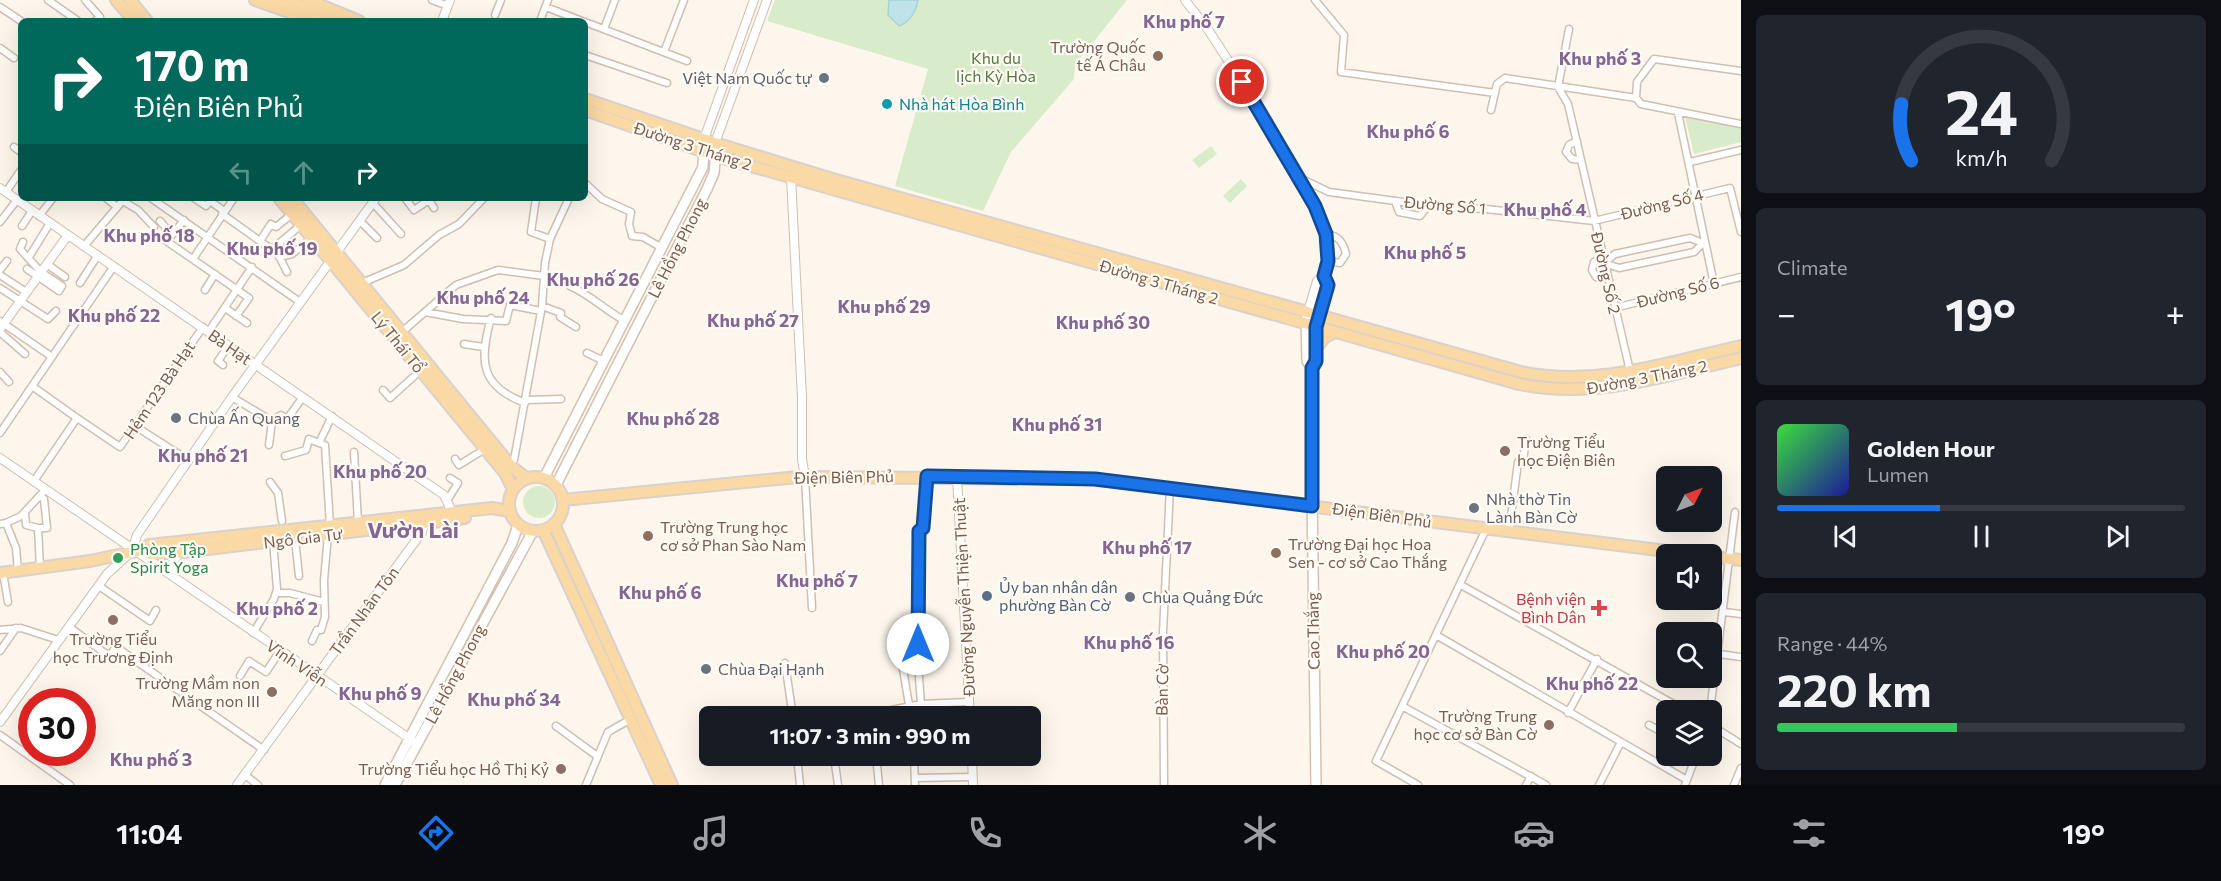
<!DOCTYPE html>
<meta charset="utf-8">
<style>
body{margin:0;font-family:Commissioner,sans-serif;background:#20242c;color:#f1f3f6;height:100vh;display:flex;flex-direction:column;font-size:22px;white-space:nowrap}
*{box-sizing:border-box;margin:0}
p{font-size:20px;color:#9ea1a6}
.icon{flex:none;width:33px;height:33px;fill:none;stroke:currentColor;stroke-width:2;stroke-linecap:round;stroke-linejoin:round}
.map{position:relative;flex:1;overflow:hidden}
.drawer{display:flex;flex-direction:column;gap:15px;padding:15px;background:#0d0f14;width:480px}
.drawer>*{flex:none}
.top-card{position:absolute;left:18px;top:18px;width:570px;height:183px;border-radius:9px;box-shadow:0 6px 24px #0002;background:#00695c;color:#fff;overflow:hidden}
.needle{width:39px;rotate:48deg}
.controls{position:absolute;left:1656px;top:466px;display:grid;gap:12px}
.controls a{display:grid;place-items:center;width:66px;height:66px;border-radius:9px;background:#171b24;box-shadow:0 6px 24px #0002;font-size:30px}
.speed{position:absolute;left:18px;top:688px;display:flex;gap:12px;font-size:30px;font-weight:700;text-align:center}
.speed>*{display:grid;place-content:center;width:78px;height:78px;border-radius:50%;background:#171b24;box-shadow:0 6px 24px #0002;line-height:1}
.speed .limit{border:9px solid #d22;background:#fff;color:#111}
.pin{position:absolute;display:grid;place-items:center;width:51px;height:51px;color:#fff;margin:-26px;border:3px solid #fff;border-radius:50%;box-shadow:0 2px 6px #0007}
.me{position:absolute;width:66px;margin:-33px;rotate:0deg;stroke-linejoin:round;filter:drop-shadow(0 0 4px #0008)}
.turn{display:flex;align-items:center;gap:21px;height:126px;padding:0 18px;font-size:27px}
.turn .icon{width:78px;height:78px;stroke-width:2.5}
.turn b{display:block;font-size:42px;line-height:51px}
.lanes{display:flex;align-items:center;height:57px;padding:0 18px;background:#0003;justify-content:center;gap:30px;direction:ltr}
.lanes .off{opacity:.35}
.big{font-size:45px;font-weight:700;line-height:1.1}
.drawer .widget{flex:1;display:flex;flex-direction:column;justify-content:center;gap:9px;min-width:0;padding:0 21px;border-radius:9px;background:#20242c}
.drawer .dial{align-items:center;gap:0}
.dial svg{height:156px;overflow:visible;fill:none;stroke:#363941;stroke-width:7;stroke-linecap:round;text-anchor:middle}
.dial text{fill:#f1f3f6;stroke:none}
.song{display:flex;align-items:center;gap:18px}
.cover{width:72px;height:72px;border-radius:9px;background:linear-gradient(135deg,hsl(120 70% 55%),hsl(240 70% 35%))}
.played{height:6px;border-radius:3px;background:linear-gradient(90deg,#1a73e8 40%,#363941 40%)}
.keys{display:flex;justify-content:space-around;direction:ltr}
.heat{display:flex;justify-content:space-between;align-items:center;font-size:33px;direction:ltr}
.charge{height:9px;border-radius:4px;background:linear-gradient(90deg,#34c759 44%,#363941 0)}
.trip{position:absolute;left:699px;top:706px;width:342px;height:60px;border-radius:9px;background:#171b24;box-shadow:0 6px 24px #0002;font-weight:700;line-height:60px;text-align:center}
.tab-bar{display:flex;height:96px;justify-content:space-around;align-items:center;background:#090b0e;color:#9ea1a6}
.tab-bar .icon{width:42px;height:42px}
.tab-bar .selected{color:#1a73e8}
.tab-bar b{font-size:27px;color:#f1f3f6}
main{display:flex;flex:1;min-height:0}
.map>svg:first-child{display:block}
.green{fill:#d8ecc9}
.water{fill:#bfe3e8;stroke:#a5d3da;stroke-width:1.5}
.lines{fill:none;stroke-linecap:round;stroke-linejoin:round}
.minor-casing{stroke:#d1beb0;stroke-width:9}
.tertiary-casing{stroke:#d1beb0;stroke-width:10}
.secondary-casing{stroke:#d6c0b0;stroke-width:12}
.primary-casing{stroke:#dad1cd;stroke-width:14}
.minor{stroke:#fff;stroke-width:6}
.tertiary{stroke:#fff;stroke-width:8}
.secondary{stroke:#fff;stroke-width:9}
.primary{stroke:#fbd9a5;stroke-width:10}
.route-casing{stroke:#114b97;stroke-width:15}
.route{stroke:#1a73e8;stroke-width:10}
.education-dot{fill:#8d6e63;stroke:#fffaf3;stroke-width:2}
.worship-dot{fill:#6b7280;stroke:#fffaf3;stroke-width:2}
.culture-dot{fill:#0f9aa8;stroke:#fffaf3;stroke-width:2}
.leisure-dot{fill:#2e9e5b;stroke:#fffaf3;stroke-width:2}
.service-dot{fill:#5c6f8a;stroke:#fffaf3;stroke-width:2}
.health-dot{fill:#e0444e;stroke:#fffaf3;stroke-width:2}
.labels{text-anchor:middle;stroke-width:4.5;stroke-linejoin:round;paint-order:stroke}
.education-label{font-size:16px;fill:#785e54;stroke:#fffaf3;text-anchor:end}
.park-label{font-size:16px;fill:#537a41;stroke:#fffaf3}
.worship-label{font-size:16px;fill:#5b616d;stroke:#fffaf3;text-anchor:start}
.culture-label{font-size:16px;fill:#0d838f;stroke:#fffaf3;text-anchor:start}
.street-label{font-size:16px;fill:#7a5c4d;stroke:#fffaf3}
.leisure-label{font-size:16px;fill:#27864d;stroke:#fffaf3;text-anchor:start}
.service-label{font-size:16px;fill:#4e5e75;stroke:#fffaf3;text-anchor:start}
.health-label{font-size:16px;fill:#be3a42;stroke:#fffaf3;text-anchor:end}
.neighbourhood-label{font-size:18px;font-weight:bold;fill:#846695;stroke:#fffaf3}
.district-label{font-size:22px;font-weight:bold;fill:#846695;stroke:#fffaf3}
</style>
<main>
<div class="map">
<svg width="1741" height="785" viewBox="0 0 1741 785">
<rect width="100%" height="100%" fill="#fdf6ec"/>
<!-- green -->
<path class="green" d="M775 0H1127L1075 65 1074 79 1011 152 983 211 895 186 928 69 767 21Z
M1685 117 1741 126V142L1694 154Z
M1211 146 1217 154 1199 168 1192 160Z
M1241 179 1247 186 1230 203 1223 196Z
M523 502a16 16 0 1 1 32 0a16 16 0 1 1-32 0Z"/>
<!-- water -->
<path class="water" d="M889 0H918C916 11 910 22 899 26L888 15Z"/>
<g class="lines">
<!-- minor casing -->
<g class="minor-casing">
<path id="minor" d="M48 0 78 21
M85 0 100 17 95 21
M432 0 448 6
M1315 0 1344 35 1341 72 1495 93
M0 7 21 21
M546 7 582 21
M495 15 501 0
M540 21 548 0
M585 22 687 61
M604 29 615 0
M1569 29 1558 87 1568 104 1630 371
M0 48 14 58
M664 52 684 0
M585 55 667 83
M1636 98 1641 104 1741 124
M1491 110 1497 84 1505 78 1636 98 1637 82 1654 59 1741 71
M1678 113 1714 284
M1577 141 1569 145 1566 152 1572 159 1581 160
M14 147 21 152
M1690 162 1741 150
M1298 177 1329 192 1440 207 1486 209 1594 221 1730 188 1741 232
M586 184 602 199 631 212 629 224 632 236 643 237 662 248
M6 192 21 170
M106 198 117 207
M151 198 300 302
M194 198 206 206 210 201 224 211
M405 198 414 210 429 200 434 208
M536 198 531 232 550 239
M123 201 138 210 154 227
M1395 201 1399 212 1420 216 1428 206
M373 203 401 234
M222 214 278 254 287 272
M39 216 53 198
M160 221 172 235 184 220
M360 221 377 238
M0 222 17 200
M22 226 32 211
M1326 234C1339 236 1343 242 1346 254L1340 263 1328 261
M162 238 249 298 236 316
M1690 238 1703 243 1694 252 1619 268 1604 263 1615 254Z
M260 241 271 224 276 227 292 214
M23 242 20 249 41 272 62 286 60 289
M84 246 125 198
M271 250 301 225
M29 257 50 223
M279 257 292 254 312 238
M1602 257 1594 262 1592 270 1596 277 1607 278
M193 259 234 198
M47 264 65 277
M27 269 59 291 60 289
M0 270 7 261
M0 275 26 292
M80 283 98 255
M362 283 404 265 439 235 459 224 484 198
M570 286C589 294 605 310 625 321
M0 288 48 319 56 311
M205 290 215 274
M542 306 561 313 560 317 576 327
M225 308 247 323
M1614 308 1741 277
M425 312 463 319 506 321 510 305 541 311
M491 318C479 361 480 386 525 403
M0 321 52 357
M209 331 252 267
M0 332 25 354
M402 332 456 285 498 270 544 276
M464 344 483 347
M587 353 604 361
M223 365 218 361 229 345
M0 372 9 382
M32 386 77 418
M383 390 390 398 421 370
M232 397 272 421 269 445
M526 400 561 399
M272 421 281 415 287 419 303 397
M135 426 188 460
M0 433 114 266
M319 443 325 445 330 526
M354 452 358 522
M285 456 306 450 309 439 319 443 332 416
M455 459 459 465 485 449
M509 463 514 460 542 306 545 263 550 239 569 198
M805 477 812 608
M34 481 77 418 120 447 203 327
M270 482 278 493 282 521
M448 499 458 483 450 478
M25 513 26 525 38 528 40 568
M6 523 21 516 46 489
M0 524 6 523 16 548 18 571
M38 528H47L44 499 40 496
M1509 532 1518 462 1523 461 1526 439
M295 539 299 576
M3 573 8 602
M1461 585 1686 711
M99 586 150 621 156 610
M276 593H290L324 602
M1724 612 1741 614
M69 627 109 656 116 647 264 750
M0 630 21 628 58 640
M253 633 274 599 277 589 273 541
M1436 635 1687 780
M312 641 317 630H321L325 617 324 580 328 535
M0 651 16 628
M1719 654 1741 657
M785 663 793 717
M240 676 249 661 266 672 280 651
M921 704C916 647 916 588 919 531L923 528 927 477
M1402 706 1546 785
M1710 711 1735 512
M1568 713 1597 659
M833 717 872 714 921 704 969 702
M911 717 903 669 918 668
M1649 725 1666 734
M556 726 597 756
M1712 726 1741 744
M0 735 70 785
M797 756 800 785
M834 756 838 785
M876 756 879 785
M914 756 915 785
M245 775 258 785
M915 778 972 777
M586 785 608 732 631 719
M1164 785 1163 632 1170 488
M1418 785 1376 761 1486 529
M1526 785 1531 776
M1599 785 1621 742
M1685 785 1696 756
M1734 785 1741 768"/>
</g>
<!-- tertiary casing -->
<g class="tertiary-casing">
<path id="tertiary" d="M1185 0 1209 31 1242 82 1322 220 1329 248 1324 276 1328 285 1319 315
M442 21 450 0
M704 139 754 0
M715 143 767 0
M791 177 802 398V459L805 477
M0 188 444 495 452 512
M1308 312 1317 281 1324 276
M0 329 68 235
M0 458 416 743
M957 477 970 717
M174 577 171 566 179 553
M0 722 107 574 132 551 137 535 232 397 376 198
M972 756 973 785
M237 785 422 532 425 523"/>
</g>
<!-- secondary casing -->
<g class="secondary-casing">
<path id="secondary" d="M1306 319 1307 361 1312 368
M544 478 703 167 704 139
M556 485 707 189 714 173 716 151
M385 785 512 543 518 525
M395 785 533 531
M1316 785 1311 419 1312 368 1315 361 1319 315"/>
</g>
<!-- primary casing -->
<g class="primary-casing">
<path id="primary" d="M116 0 134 21
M130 0 147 21
M255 0 314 21
M268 0 291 8
M284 0 327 15 351 18
M308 0 359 21
M585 99 715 143 829 178 1521 372C1596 388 1669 362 1741 346
M585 110 716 156 1519 384C1594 400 1668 375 1741 358
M279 198 505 473 513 489
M292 198 512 467 526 478
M1316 348 1325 337 1335 332
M509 504a27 27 0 1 1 54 0a27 27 0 1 1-54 0Z
M563 500 798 477 1094 479 1698 555
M554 524 672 785
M543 530 661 785
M142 550 150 554 175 553 465 518
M1712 557 1741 560
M0 573 90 561 142 550 149 545 492 508 509 511"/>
</g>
<!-- minor -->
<use href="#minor" class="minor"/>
<!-- tertiary -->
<use href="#tertiary" class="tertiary"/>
<!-- secondary -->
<use href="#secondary" class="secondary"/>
<!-- primary -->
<use href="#primary" class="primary"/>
</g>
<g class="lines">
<!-- route casing -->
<g class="route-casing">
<path id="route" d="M918 644 919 531 923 528 927 476 1095 479 1312 506V368L1316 361V327L1328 285 1324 276 1328 261 1326 234 1315 206 1242 82"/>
</g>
<!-- route -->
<use href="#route" class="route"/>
</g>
<!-- markers -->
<g class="education-dot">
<circle cx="1158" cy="56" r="6"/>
<circle cx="1505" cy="451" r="6"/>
<circle cx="648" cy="536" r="6"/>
<circle cx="1276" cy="553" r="6"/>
<circle cx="113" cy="620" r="6"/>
<circle cx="272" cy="692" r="6"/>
<circle cx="1549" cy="725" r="6"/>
<circle cx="561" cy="769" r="6"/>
</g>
<g class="worship-dot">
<circle cx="824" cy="78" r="6"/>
<circle cx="176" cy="418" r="6"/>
<circle cx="1474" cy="508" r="6"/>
<circle cx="1130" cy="597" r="6"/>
<circle cx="706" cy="669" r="6"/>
</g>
<circle class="culture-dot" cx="887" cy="104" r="6"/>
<circle class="leisure-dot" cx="118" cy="558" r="6"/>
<circle class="service-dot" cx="987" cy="596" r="6"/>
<path class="health-dot" d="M1596 599h6v6h6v6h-6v6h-6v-6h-6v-6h6z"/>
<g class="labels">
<!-- education labels -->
<g class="education-label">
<text x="1146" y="53">Trường Quốc<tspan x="1146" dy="18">tế Á Châu</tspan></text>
<text x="1517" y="448" text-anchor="start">Trường Tiểu<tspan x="1517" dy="18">học Điện Biên</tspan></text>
<text x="660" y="533" text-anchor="start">Trường Trung học<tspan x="660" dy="18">cơ sở Phan Sào Nam</tspan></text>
<text x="1288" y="550" text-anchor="start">Trường Đại học Hoa<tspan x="1288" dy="18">Sen - cơ sở Cao Thắng</tspan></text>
<text x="113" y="645" text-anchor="middle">Trường Tiểu<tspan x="113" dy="18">học Trương Định</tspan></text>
<text x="260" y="689">Trường Mầm non<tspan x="260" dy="18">Măng non III</tspan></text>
<text x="1537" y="722">Trường Trung<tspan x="1537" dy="18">học cơ sở Bàn Cờ</tspan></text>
<text x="549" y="775">Trường Tiểu học Hồ Thị Kỷ</text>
</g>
<!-- park labels -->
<g class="park-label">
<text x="996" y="64">Khu du<tspan x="996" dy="18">lịch Kỳ Hòa</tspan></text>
</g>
<!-- worship labels -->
<g class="worship-label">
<text x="812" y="84" text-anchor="end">Việt Nam Quốc tự</text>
<text x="188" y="424">Chùa Ấn Quang</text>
<text x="1486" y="505">Nhà thờ Tin<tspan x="1486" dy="18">Lành Bàn Cờ</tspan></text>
<text x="1142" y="603">Chùa Quảng Đức</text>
<text x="718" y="675">Chùa Đại Hạnh</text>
</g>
<!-- culture labels -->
<g class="culture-label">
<text x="899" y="110">Nhà hát Hòa Bình</text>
</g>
<!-- street labels -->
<g class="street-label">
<text transform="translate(693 146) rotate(18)" y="6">Đường 3 Tháng 2</text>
<text transform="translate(1662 204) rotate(-14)" y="6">Đường Số 4</text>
<text transform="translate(1445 205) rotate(5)" y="6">Đường Số 1</text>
<text transform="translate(677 248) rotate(-63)" y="6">Lê Hồng Phong</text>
<text transform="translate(1606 273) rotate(77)" y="6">Đường Số 2</text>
<text transform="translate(1159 282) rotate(16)" y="6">Đường 3 Tháng 2</text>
<text transform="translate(1678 292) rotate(-14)" y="6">Đường Số 6</text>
<text transform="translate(398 342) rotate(51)" y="6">Lý Thái Tổ</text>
<text transform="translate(230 347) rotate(35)" y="6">Bà Hạt</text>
<text transform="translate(1647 377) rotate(-11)" y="6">Đường 3 Tháng 2</text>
<text transform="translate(159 390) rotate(-56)" y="6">Hẻm 123 Bà Hạt</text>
<text transform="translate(844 477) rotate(-1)" y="6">Điện Biên Phủ</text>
<text transform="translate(1382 515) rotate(8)" y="6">Điện Biên Phủ</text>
<text transform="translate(303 538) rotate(-7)" y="6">Ngô Gia Tự</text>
<text transform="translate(964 597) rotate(-93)" y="6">Đường Nguyễn Thiện Thuật</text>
<text transform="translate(364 611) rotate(-54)" y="6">Trần Nhân Tôn</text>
<text transform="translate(1313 631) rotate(-91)" y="6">Cao Thắng</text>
<text transform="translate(297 663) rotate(34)" y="6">Vĩnh Viễn</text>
<text transform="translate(455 674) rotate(-62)" y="6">Lê Hồng Phong</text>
<text transform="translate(1162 690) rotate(-89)" y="6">Bàn Cờ</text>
</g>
<!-- leisure labels -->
<g class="leisure-label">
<text x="130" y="555">Phòng Tập<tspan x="130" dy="18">Spirit Yoga</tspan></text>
</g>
<!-- service labels -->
<g class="service-label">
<text x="999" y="593">Ủy ban nhân dân<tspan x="999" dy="18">phường Bàn Cờ</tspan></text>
</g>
<!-- health labels -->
<g class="health-label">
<text x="1586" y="605">Bệnh viện<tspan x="1586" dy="18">Bình Dân</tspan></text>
</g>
<!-- neighbourhood labels -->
<g class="neighbourhood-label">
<text x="1184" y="28">Khu phố 7</text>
<text x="1600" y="65">Khu phố 3</text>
<text x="1408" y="138">Khu phố 6</text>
<text x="1545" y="216">Khu phố 4</text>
<text x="149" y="242">Khu phố 18</text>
<text x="272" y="255">Khu phố 19</text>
<text x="1425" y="259">Khu phố 5</text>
<text x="593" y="286">Khu phố 26</text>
<text x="483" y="304">Khu phố 24</text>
<text x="884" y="313">Khu phố 29</text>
<text x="114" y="322">Khu phố 22</text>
<text x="753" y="327">Khu phố 27</text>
<text x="1103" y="329">Khu phố 30</text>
<text x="673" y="425">Khu phố 28</text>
<text x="1057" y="431">Khu phố 31</text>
<text x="203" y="462">Khu phố 21</text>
<text x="380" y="478">Khu phố 20</text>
<text x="1147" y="554">Khu phố 17</text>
<text x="817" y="587">Khu phố 7</text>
<text x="660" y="599">Khu phố 6</text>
<text x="277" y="615">Khu phố 2</text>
<text x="1129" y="649">Khu phố 16</text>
<text x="1383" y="658">Khu phố 20</text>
<text x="1592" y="690">Khu phố 22</text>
<text x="380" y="700">Khu phố 9</text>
<text x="514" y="706">Khu phố 34</text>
<text x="151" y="766">Khu phố 3</text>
</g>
<!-- district labels -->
<g class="district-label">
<text x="413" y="538">Vườn Lài</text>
</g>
</g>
</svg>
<div class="controls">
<a><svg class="needle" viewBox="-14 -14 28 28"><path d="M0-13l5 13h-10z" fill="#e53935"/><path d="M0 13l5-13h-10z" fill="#9ea1a6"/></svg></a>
<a><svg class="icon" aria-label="sound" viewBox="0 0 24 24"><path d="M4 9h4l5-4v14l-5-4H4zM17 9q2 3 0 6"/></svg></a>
<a><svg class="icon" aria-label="search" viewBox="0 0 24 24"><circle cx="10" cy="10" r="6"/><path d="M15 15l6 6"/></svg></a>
<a><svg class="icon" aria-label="layers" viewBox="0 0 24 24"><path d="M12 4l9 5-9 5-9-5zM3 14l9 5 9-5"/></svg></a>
</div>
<div class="speed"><div class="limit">30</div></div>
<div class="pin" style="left:1242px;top:82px;background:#d93025"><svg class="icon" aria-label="arrive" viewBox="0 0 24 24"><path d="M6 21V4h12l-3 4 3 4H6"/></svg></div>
<svg class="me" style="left:918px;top:644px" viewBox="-20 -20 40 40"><circle r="19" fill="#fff"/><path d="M0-13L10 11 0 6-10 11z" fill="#1a73e8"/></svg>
<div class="trip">11:07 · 3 min · 990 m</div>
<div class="top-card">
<div class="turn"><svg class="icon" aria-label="right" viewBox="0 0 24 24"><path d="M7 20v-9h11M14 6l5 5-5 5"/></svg><div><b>170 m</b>Điện Biên Phủ</div></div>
<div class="lanes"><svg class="icon off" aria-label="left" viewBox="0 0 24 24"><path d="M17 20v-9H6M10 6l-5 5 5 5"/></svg><svg class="icon off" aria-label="ahead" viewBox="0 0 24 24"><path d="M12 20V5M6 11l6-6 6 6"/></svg><svg class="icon" aria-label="right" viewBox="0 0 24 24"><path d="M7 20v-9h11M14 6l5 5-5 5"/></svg></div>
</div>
</div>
<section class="drawer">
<div class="widget dial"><svg viewBox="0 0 100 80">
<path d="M14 69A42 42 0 1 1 86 69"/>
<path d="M14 69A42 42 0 0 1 9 40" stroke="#1a73e8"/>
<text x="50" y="56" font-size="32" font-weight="700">24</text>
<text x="50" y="72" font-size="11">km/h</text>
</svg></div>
<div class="widget"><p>Climate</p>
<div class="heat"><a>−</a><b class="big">19°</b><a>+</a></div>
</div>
<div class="widget">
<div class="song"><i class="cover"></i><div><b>Golden Hour</b><p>Lumen</p></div></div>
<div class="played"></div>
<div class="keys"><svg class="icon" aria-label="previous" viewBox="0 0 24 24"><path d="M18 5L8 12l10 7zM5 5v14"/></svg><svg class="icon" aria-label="pause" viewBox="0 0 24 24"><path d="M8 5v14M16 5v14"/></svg><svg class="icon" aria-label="next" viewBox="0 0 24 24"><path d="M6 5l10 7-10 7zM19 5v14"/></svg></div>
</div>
<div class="widget"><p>Range · 44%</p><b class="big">220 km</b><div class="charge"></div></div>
</section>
</main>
<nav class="tab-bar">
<b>11:04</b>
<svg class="icon selected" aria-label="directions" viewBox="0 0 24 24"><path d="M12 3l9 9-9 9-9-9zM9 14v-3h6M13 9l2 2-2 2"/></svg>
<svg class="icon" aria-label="music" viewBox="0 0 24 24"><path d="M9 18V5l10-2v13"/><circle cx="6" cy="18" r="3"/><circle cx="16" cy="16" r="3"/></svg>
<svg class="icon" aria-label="phone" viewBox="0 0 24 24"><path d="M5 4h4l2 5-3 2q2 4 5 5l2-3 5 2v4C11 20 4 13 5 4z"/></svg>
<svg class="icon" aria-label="climate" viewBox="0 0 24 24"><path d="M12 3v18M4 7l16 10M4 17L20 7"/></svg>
<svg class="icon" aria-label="car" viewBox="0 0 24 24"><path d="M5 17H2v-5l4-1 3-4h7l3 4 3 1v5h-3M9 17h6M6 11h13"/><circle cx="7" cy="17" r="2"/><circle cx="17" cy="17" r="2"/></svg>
<svg class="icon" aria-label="filters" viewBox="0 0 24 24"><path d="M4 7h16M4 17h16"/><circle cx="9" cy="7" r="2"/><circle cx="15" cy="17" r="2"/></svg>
<b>19°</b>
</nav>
